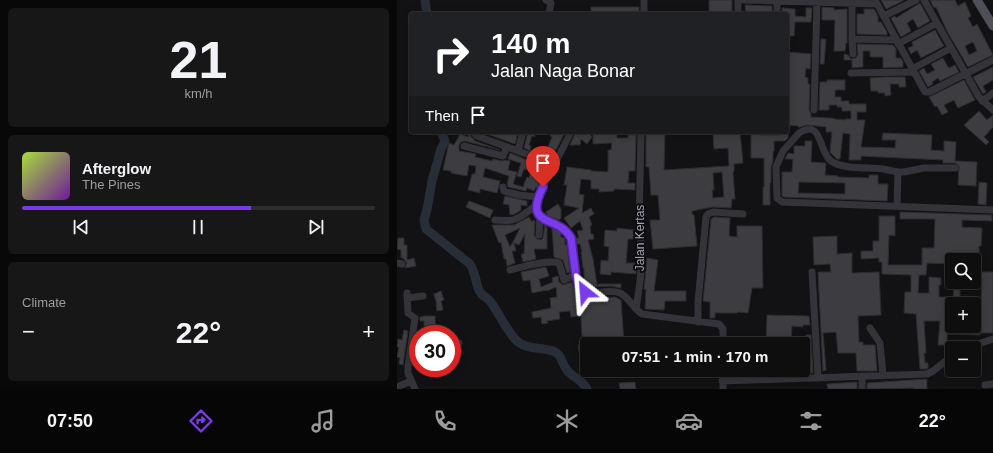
<!DOCTYPE html>
<meta charset="utf-8">
<style>
body{margin:0;font-family:Helvetica,sans-serif;background:#171718;color:#f1f3f6;height:100vh;display:flex;flex-direction:column;font-size:15px;white-space:nowrap}
*{box-sizing:border-box;margin:0}
p{font-size:13px;color:#9b9c9e}
.icon{flex:none;width:22px;height:22px;fill:none;stroke:currentColor;stroke-width:2;stroke-linecap:round;stroke-linejoin:round}
.map{position:relative;flex:1;overflow:hidden}
.drawer{display:flex;flex-direction:column;gap:8px;padding:8px;background:#080808;width:397px}
.drawer>*{flex:none}
.guide{position:absolute;left:12px;top:12px;width:380px;height:122px;border-radius:4px;box-shadow:0 2px 10px #0003,0 0 0 1px #2e2e2f;background:#202124;color:#fff;overflow:hidden}
.buttons{position:absolute;left:548px;top:253px;display:grid;gap:8px}
.buttons a{display:grid;place-items:center;width:36px;height:36px;border-radius:4px;background:#0e0e0f;box-shadow:0 2px 10px #0003,0 0 0 1px #2e2e2f;font-size:20px}
.speed{position:absolute;left:12px;top:325px;display:flex;gap:8px;font-size:20px;font-weight:700;text-align:center}
.speed>*{display:grid;place-content:center;width:52px;height:52px;border-radius:50%;background:#0e0e0f;box-shadow:0 2px 10px #0003,0 0 0 1px #2e2e2f;line-height:1}
.speed .limit{border:6px solid #d22;background:#fff;color:#111}
.pin{position:absolute;display:grid;place-items:center;width:34px;height:34px;color:#fff;margin:-41px -17px;border-radius:50% 50% 50% 0;rotate:-45deg;box-shadow:0 0 4px #0007}
.pin .icon{rotate:45deg}
.me{position:absolute;width:44px;margin:-22px;rotate:332deg;stroke-linejoin:round;filter:drop-shadow(0 0 3px #0008)}
.turn{display:flex;align-items:center;gap:14px;height:84px;padding:0 16px;font-size:18px}
.turn .icon{width:52px;height:52px;stroke-width:2.5}
.turn b{display:block;font-size:28px;line-height:34px}
.then{display:flex;align-items:center;height:38px;padding:0 16px;background:#0003;gap:8px;font-size:15px}
.big{font-size:30px;font-weight:700;line-height:1.1}
.drawer .tile{flex:1;display:flex;flex-direction:column;justify-content:center;gap:6px;min-width:0;padding:0 14px;border-radius:6px;background:#171718}
.drawer .dial{align-items:center;gap:0}
.dial b{font-size:52px;line-height:1}
.song{display:flex;align-items:center;gap:12px}
.cover{width:48px;height:48px;border-radius:6px;background:linear-gradient(135deg,hsl(80 70% 55%),hsl(280 70% 35%))}
.played{height:4px;border-radius:2px;background:linear-gradient(90deg,#7c3aed 65%,#2e2e2f 65%)}
.keys{display:flex;justify-content:space-around;direction:ltr}
.heat{display:flex;justify-content:space-between;align-items:center;font-size:22px;direction:ltr}
.trip{position:absolute;left:183px;top:337px;width:230px;height:40px;border-radius:4px;background:#0e0e0f;box-shadow:0 2px 10px #0003,0 0 0 1px #2e2e2f;font-weight:700;line-height:40px;text-align:center}
.menu{display:flex;height:64px;justify-content:space-around;align-items:center;background:#060606;color:#9b9c9e}
.menu .icon{width:28px;height:28px}
.menu .on{color:#7c3aed}
.menu b{font-size:18px;color:#f1f3f6}
main{display:flex;flex:1;min-height:0}
.map>svg:first-child{display:block}
.lines{fill:none;stroke-linecap:round;stroke-linejoin:round}
.river{stroke:#282e38;stroke-width:9}
.building{fill:#3c3c41;stroke:#2d2c30;fill-rule:evenodd}
.minor{stroke:#333339;stroke-width:7}
.major{stroke:#4f4f58;stroke-width:9}
.route-casing{stroke:#51269a;stroke-width:10}
.route{stroke:#7c3aed;stroke-width:7}
.labels{text-anchor:middle;stroke-width:4;stroke-linejoin:round;paint-order:stroke}
.street-label{font-size:12px;fill:#a3a5b5;stroke:#0d0d0f}
</style>
<main>
<section class="drawer">
<div class="tile dial"><b>21</b><p>km/h</p></div>
<div class="tile">
<div class="song"><i class="cover"></i><div><b>Afterglow</b><p>The Pines</p></div></div>
<div class="played"></div>
<div class="keys"><svg class="icon" aria-label="previous" viewBox="0 0 24 24"><path d="M18 5L8 12l10 7zM5 5v14"/></svg><svg class="icon" aria-label="pause" viewBox="0 0 24 24"><path d="M8 5v14M16 5v14"/></svg><svg class="icon" aria-label="next" viewBox="0 0 24 24"><path d="M6 5l10 7-10 7zM19 5v14"/></svg></div>
</div>
<div class="tile"><p>Climate</p>
<div class="heat"><a>−</a><b class="big">22°</b><a>+</a></div>
</div>
</section>
<div class="map">
<svg width="596" height="389" viewBox="0 0 596 389">
<rect width="100%" height="100%" fill="#121214"/>
<g class="lines">
<!-- river -->
<path class="river" d="M28 0 30 14
M44 132 48 141 44 149 35 181 30 210 27 220 29 229 73 264C79 274 78 281 82 290 84 295 89 297 93 301 103 314 109 331 121 342 131 350 145 347 156 351 166 355 164 364 170 370 176 378 185 379 190 389"/>
</g>
<!-- building -->
<path class="building" d="M312 0H335V14L312 12Z
M484 0H506V1L489 9Z
M533 0H558L561 6 568 2 574 16 571 18 576 27 580 24 596 55 571 67 550 31 539 7 537 8ZM576 42 580 51 572 55 568 46Z
M523 3 533 21 521 28 516 19 510 23 514 31 504 37 494 18 498 16 499 18Z
M348 5 375 6V13L349 14Z
M194 7H242V14L194 13Z
M425 7 437 8V10L450 9V43H449L448 51H437L438 20H425Z
M385 8 398 9V16L409 17V8H415L414 22H398L397 36H392V22H390V14H385Z
M467 9H477L481 16V22H484L490 32V35L460 34V14H467Z
M538 30 547 46 524 58 520 50 514 54 511 48 516 46 515 42Z
M424 39H429L427 64H423Z
M460 44 496 45 499 49V58H504L506 62V67L486 68V57H473V51H466V67L455 68V60H447V54L451 55 454 59 459 58 461 54Z
M390 52 414 54 413 69 409 68 408 77 411 78V84H413L412 110 414 114V117L434 118 438 119 448 120V119H454V111H445V107H440V105H432V110H422L423 82H430V80H448V90H438V97H444V101H452V104H469V112H460V120H468L464 147 498 148 499 140H485L486 133 535 135 534 150 547 151V141L559 142 558 161 580 162 579 186 561 185 562 166 558 163H546V160L464 156V160H452L453 134 446 133 443 159H440L433 152 435 132H429V127L410 125 403 127H401V126L390 125Z
M546 58 551 67 552 68 558 65 562 72 543 81 541 78 535 82 536 84 531 87 522 71 527 68 530 74 538 70 534 64Z
M596 67V80L586 86 589 92 586 94 576 77Z
M488 77H508L509 87H502V84H493L494 95 488 96V93H481V91H474L473 78Z
M567 80 578 100 561 108 557 100 547 105 551 112 545 115 540 106 538 107 532 97Z
M582 111 590 120 596 115V127L587 137 592 142 589 145 567 125Z
M84 132H119L121 133 118 144Z
M131 132H139L137 137 135 136 132 145 134 146 133 150 147 155V154H149L151 147 155 137 153 136 155 132H168L159 150H158L154 161 127 148Z
M179 132H183L185 134 187 132H190L195 137 190 144 184 139 183 145H173Z
M196 132H220V138H231V135H239L238 171H232L231 183H238V190L217 189V191L202 192V189H194V180L184 179 182 194 187 195 185 213 194 208 197 214 192 217 195 225 193 226 194 234H196L197 239 191 240 196 259 200 285 202 284H224V288L214 286 192 287 187 286V268H186L184 252H185L183 244H180L179 238H182L180 231 186 230 183 221 174 228 167 218 182 208 167 205 170 185H167L170 167 194 170V171L211 172V150H214L215 143 196 144Z
M249 132H268L267 170 332 166 331 148 317 149 316 132H343L346 163 337 164V171L336 172 338 199H335L334 208 316 207 295 211V214L297 215 300 246 256 249 253 220H263L261 195H254L252 167H249ZM325 172 327 197 316 198 315 190H317L316 173Z
M354 132H364V135H383V132H391V138L388 141H377V151H376V161L374 167V183H373V205H366V187H367V158H354Z
M63 134 71 137 72 134 78 141 103 150 68 141 64 142 62 145V151L79 154 78 157 95 161 96 159 105 161 109 160 113 161 111 170 120 172 116 184 126 187 130 177 132 178 134 171 127 169 124 177 120 176 124 163 111 159 113 153 130 160 148 169 140 188 139 187 137 191 130 188 129 191 111 187 110 184 112 176 88 168 86 177 103 181 100 193 83 189V193L71 190 75 174H78L79 166 72 165 70 176 54 173V171L46 170 52 143 57 145Z
M408 141H415L414 162 429 163 428 175 441 176V177L472 178V175H481V184H491L490 201 387 197 385 196V172H395L396 159H388L391 153 397 154V146H408ZM402 182 448 183V194L401 193Z
M582 182 590 183 589 205 581 204Z
M108 196 130 201V206L124 205V210L118 214 113 215 112 205 106 204Z
M72 201 96 210 93 218 69 207Z
M161 204 164 209V218L162 220 151 216 149 212Z
M503 212 595 215V221L565 220V227L585 228 584 246H582V260H555V264L530 263 529 275H522L521 293H532V277L544 278V285H542V297H556L557 282H563V297H567V304H555V326H577V308H584L585 278H577V272H596V333H583V335L550 334V345H541L543 321H527L529 353H527L528 363H531V368L529 369H523L519 314 507 313 508 292H514V275L485 274V262H482V258L464 259V251H476V241H482V216H498V236L492 235 491 265H525V248H537L538 219H503Z
M132 217 135 222 137 220 138 222 137 235 140 239 144 240 146 238 148 225 149 226V228H150V249H137L139 259 126 262 124 254H127L128 234 122 245 117 243 119 251H115L118 263 110 266 109 259H107L104 242 102 243 95 225H117ZM123 228 116 242 113 247 108 235Z
M317 217 333 218 332 236 340 237V226H365L366 288H355L351 313 341 312 340 313H318V318H313V302L306 301 314 219Z
M155 228 164 232V237L168 238V245H170L173 272 170 273 166 260 157 257Z
M220 228 237 230V239H231L229 263H240L239 274 214 272V275L203 274 204 260 211 261 212 247 207 246 208 230 220 231Z
M440 236V254L455 253V273L482 272 484 315 461 316 462 342H466V345H478L480 371H460L459 353H441L439 332 426 333 429 370 426 371 421 272H434L433 264 417 265 416 237Z
M1 238H7V245H10V260L17 258 19 266 8 268 10 263 6 258H4V250L0 249Z
M250 258 261 260 257 291H289V301H268L267 310 248 309 249 289H247Z
M149 267 152 276 142 279 144 287 156 282 155 278 161 276 162 282 166 285 175 282 179 291 186 296 196 298 218 297 224 300 227 344H188V336H185L184 316 174 317 173 311 162 312 163 319 150 321 151 323 145 324 144 317 136 318 135 312 154 308 153 298 160 297 159 287 150 291V290L135 293 133 280 126 281 124 272Z
M44 291 47 300 44 301 46 310 40 311 39 305H40L37 294Z
M370 315 412 316 413 325H406V327L395 326 394 344H369Z
M28 316H38L39 334H27V321H23V317Z
M7 330 11 331 6 365 2 364 3 358 0 357 2 347H0V345L1 339 5 340Z
M409 335H414L416 373 365 375V370H406V350H409Z
M181 345H190V360H187L186 352H182Z
M212 370H228V375L213 377Z
M331 370H351V375H343V373L331 374Z
M530 379V389H516V388L470 389V383Z
M238 382 239 389H223L222 383Z
M460 382V389H431L430 384Z"/>
<g class="lines">
<!-- minor -->
<path class="minor" d="M149 0 154 3 152 14
M347 0 480 4
M478 0 528 92H532L596 60
M527 0 582 97 596 110
M455 3V39L456 54
M247 14V0
M341 14V0
M380 14V1
M487 16 519 0
M455 39 499 40
M501 44 540 23
M515 69 554 48
M454 73 517 72
M585 101 596 93
M417 110 420 2
M76 132 80 136 132 155 156 168
M174 132 141 197C140 200 138 203 138 206 139 222 160 222 168 229 171 232 172 235 174 238L179 277 183 289C192 297 212 288 223 293 230 296 234 304 239 309
M244 132 242 225C242 234 245 244 245 253 245 271 242 290 239 309L245 314 322 324 326 329V344
M67 146 106 156 110 147
M121 151 126 132
M501 172H507L527 168H558
M106 187 107 191 122 195 141 197
M500 206 501 172C496 171 491 170 486 169 471 167 447 170 434 161 421 152 426 118 402 133L386 151 379 167 380 198 385 202 596 210
M98 220C120 222 121 219 138 206
M142 235 143 216
M0 263 5 264
M113 270C125 267 152 259 162 263L167 280 179 275
M415 272 421 378
M10 293 11 313 18 318 11 367V373L18 389
M10 298 26 296
M301 322V302L309 217 311 214 316 212 346 214
M473 328 483 343 486 375
M55 343H62
M568 348 596 339
M326 370V389
M465 376V389
M325 381 530 374 536 371 555 356
M588 385 596 384
M0 387 14 381"/>
<!-- major -->
<path class="major" d="M580 0 596 26"/>
</g>
<g class="lines">
<!-- route casing -->
<g class="route-casing">
<path id="route" d="M146 187C125 229 161 214 174 238L179 277 183 289 188 292"/>
</g>
<!-- route -->
<use href="#route" class="route"/>
</g>
<g class="labels">
<!-- street labels -->
<g class="street-label">
<text transform="translate(243 238) rotate(-90)" y="4">Jalan Kertas</text>
</g>
</g>
</svg>
<div class="buttons">
<a><svg class="icon" aria-label="search" viewBox="0 0 24 24"><circle cx="10" cy="10" r="6"/><path d="M15 15l6 6"/></svg></a>
<a>+</a>
<a>−</a>
</div>
<div class="speed"><div class="limit">30</div></div>
<div class="pin" style="left:146px;top:187px;background:#d93025"><svg class="icon" aria-label="arrive" viewBox="0 0 24 24"><path d="M6 21V4h12l-3 4 3 4H6"/></svg></div>
<svg class="me" style="left:188px;top:292px" viewBox="-20 -20 40 40"><path d="M0-17L14 15 0 8-14 15z" fill="#7c3aed" stroke="#fff" stroke-width="4"/></svg>
<div class="trip">07:51 · 1 min · 170 m</div>
<div class="guide">
<div class="turn"><svg class="icon" aria-label="right" viewBox="0 0 24 24"><path d="M7 20v-9h11M14 6l5 5-5 5"/></svg><div><b>140 m</b>Jalan Naga Bonar</div></div>
<div class="then">Then<svg class="icon" aria-label="arrive" viewBox="0 0 24 24"><path d="M6 21V4h12l-3 4 3 4H6"/></svg></div>
</div>
</div>
</main>
<nav class="menu">
<b>07:50</b>
<svg class="icon on" aria-label="directions" viewBox="0 0 24 24"><path d="M12 3l9 9-9 9-9-9zM9 14v-3h6M13 9l2 2-2 2"/></svg>
<svg class="icon" aria-label="music" viewBox="0 0 24 24"><path d="M9 18V5l10-2v13"/><circle cx="6" cy="18" r="3"/><circle cx="16" cy="16" r="3"/></svg>
<svg class="icon" aria-label="phone" viewBox="0 0 24 24"><path d="M5 4h4l2 5-3 2q2 4 5 5l2-3 5 2v4C11 20 4 13 5 4z"/></svg>
<svg class="icon" aria-label="climate" viewBox="0 0 24 24"><path d="M12 3v18M4 7l16 10M4 17L20 7"/></svg>
<svg class="icon" aria-label="car" viewBox="0 0 24 24"><path d="M5 17H2v-5l4-1 3-4h7l3 4 3 1v5h-3M9 17h6M6 11h13"/><circle cx="7" cy="17" r="2"/><circle cx="17" cy="17" r="2"/></svg>
<svg class="icon" aria-label="filters" viewBox="0 0 24 24"><path d="M4 7h16M4 17h16"/><circle cx="9" cy="7" r="2"/><circle cx="15" cy="17" r="2"/></svg>
<b>22°</b>
</nav>
